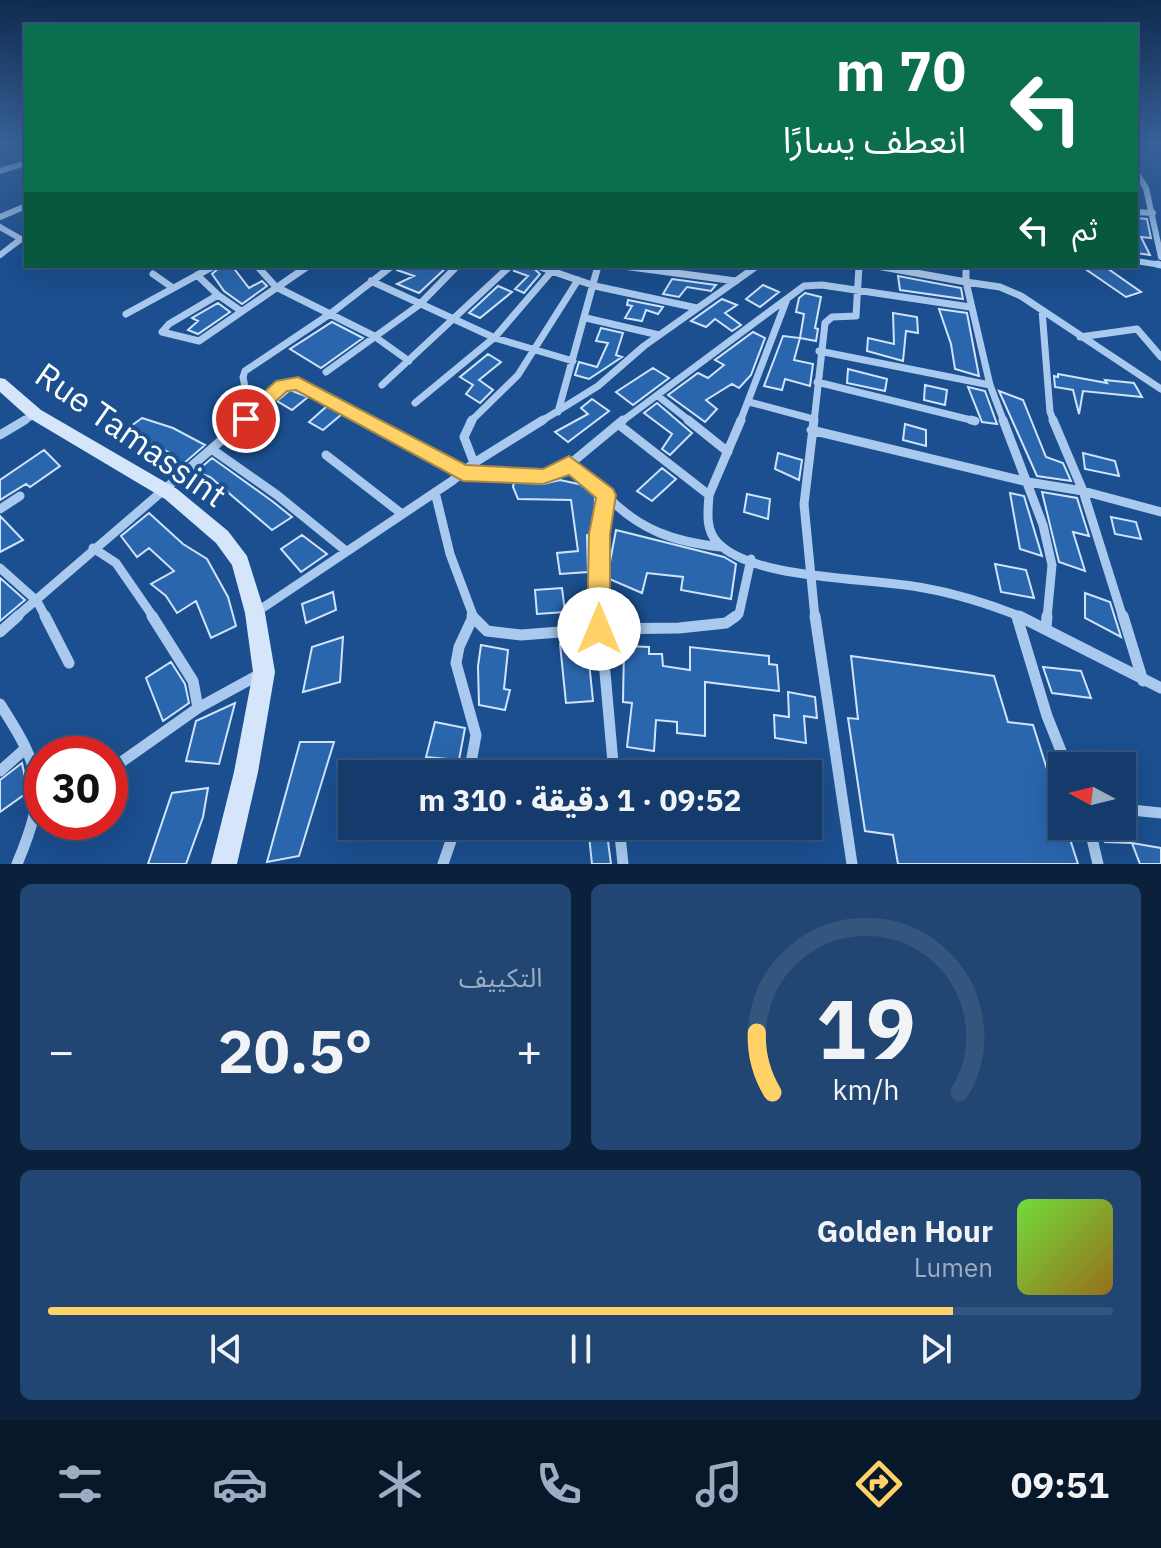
<!DOCTYPE html>
<html lang="ar">
<meta charset="utf-8">
<style>
body{margin:0;font-family:"IBM Plex Sans","Noto Sans Arabic",sans-serif;background:#214673;color:#f1f3f6;direction:rtl;height:100vh;display:flex;flex-direction:column;font-size:30px;white-space:nowrap}
*{box-sizing:border-box;margin:0}
p{font-size:26px;color:#9dadc1}
.icon{flex:none;width:44px;height:44px;fill:none;stroke:currentColor;stroke-width:2;stroke-linecap:round;stroke-linejoin:round}
.map{position:relative;height:864px;overflow:hidden;direction:ltr}
.panel{display:flex;flex-direction:column;gap:20px;padding:20px;background:#0b203b;flex:1}
.panel>*{flex:none}
.top-card{position:absolute;left:24px;top:24px;width:1114px;height:244px;border-radius:0px;box-shadow:0 8px 32px #0002,0 0 0 2px #33557e;direction:rtl;background:#0b6e4f;color:#fff;overflow:hidden}
.needle{width:52px;rotate:277deg}
.buttons{position:absolute;left:1048px;top:752px;display:grid;gap:16px}
.buttons a{display:grid;place-items:center;width:88px;height:88px;border-radius:0px;background:#143b6b;box-shadow:0 8px 32px #0002,0 0 0 2px #33557e;font-size:40px}
.speed{position:absolute;left:24px;top:736px;display:flex;gap:16px;font-size:40px;font-weight:700;text-align:center}
.speed>*{display:grid;place-content:center;width:104px;height:104px;border-radius:50%;background:#143b6b;box-shadow:0 8px 32px #0002,0 0 0 2px #33557e;line-height:1}
.speed .limit{border:12px solid #d22;background:#fff;color:#111}
.pin{position:absolute;display:grid;place-items:center;width:68px;height:68px;color:#fff;margin:-34px;border:4px solid #fff;border-radius:50%;box-shadow:0 2px 8px #0007}
.me{position:absolute;width:88px;margin:-44px;rotate:0deg;stroke-linejoin:round;filter:drop-shadow(0 0 6px #0008)}
.turn{display:flex;align-items:center;gap:28px;height:168px;padding:0 40px;font-size:36px}
.turn .icon{width:104px;height:104px;stroke-width:2.5}
.turn b{display:block;font-size:56px;line-height:68px}
.then{display:flex;align-items:center;height:76px;padding:0 40px;background:#0003;gap:16px;font-size:30px}
.big{font-size:60px;font-weight:800;line-height:1.1}
.panel .card{flex:1;display:flex;flex-direction:column;justify-content:center;gap:12px;min-width:0;padding:0 28px;border-radius:12px;background:#214673}
.panel .dial{align-items:center;gap:0}
.dial svg{height:208px;overflow:visible;fill:none;stroke:#33557e;stroke-width:7;stroke-linecap:round;text-anchor:middle}
.dial text{fill:#f1f3f6;stroke:none}
.song{display:flex;align-items:center;gap:24px}
.cover{width:96px;height:96px;border-radius:12px;background:linear-gradient(135deg,hsl(100 70% 55%),hsl(40 70% 35%))}
.played{height:8px;border-radius:4px;background:linear-gradient(90deg,#ffd166 85%,#33557e 85%)}
.keys{display:flex;justify-content:space-around;direction:ltr}
.heat{display:flex;justify-content:space-between;align-items:center;font-size:44px;direction:ltr}
.panel .tiles{flex:1;display:grid;gap:20px;grid-template-columns:1fr 1fr}
.card:last-child{grid-column:span 2}
.trip{position:absolute;left:338px;top:760px;width:484px;height:80px;border-radius:0px;background:#143b6b;box-shadow:0 8px 32px #0002,0 0 0 2px #33557e;font-weight:800;line-height:80px;text-align:center;direction:rtl}
.tab-bar{display:flex;height:128px;justify-content:space-around;align-items:center;background:#08182b;color:#9dadc1}
.tab-bar .icon{width:56px;height:56px}
.tab-bar .current{color:#ffd166}
.tab-bar b{font-size:36px;color:#f1f3f6}
.map>svg:first-child{display:block}
.building{fill:#2a66ad;stroke:#cfe3fa;stroke-width:2}
.lines{fill:none;stroke-linecap:round;stroke-linejoin:round}
.minor-far3{stroke:#a9c9ee;stroke-width:6}
.minor-far2{stroke:#a9c9ee;stroke-width:7}
.minor-far1{stroke:#a9c9ee;stroke-width:9}
.minor{stroke:#a9c9ee;stroke-width:11}
.secondary{fill:#d6e6fa;fill-rule:evenodd}
.route{fill:#ffd166;stroke:#a68842;stroke-width:2}
.labels{text-anchor:middle;stroke-width:8;stroke-linejoin:round;paint-order:stroke}
.near-street-label{font-size:34px;fill:#fff;stroke:#1b4f8f}
</style>
<div class="map">
<svg width="1161" height="864" viewBox="0 0 1161 864">
<rect width="100%" height="100%" fill="#1b4f8f"/>
<!-- building -->
<path class="building" d="M1136 218 1147 219 1151 238 1141 237 1150 255 1136 253Z
M221 266H232L249 288 262 281 267 286 242 304 224 291 212 274Z
M398 266H448L419 293 397 284 414 276 397 270Z
M516 266H531L540 274 524 293 515 289 528 276 514 271Z
M1081 266H1104L1141 292 1126 297Z
M898 276 961 288 963 299 900 290Z
M672 279 716 285 711 291 687 287 679 297 663 294Z
M763 285 779 292 760 307 746 299Z
M498 286 512 292 480 318 469 313Z
M805 293 821 297 815 328 818 329 816 341 800 338 804 314 796 312 799 298Z
M722 299 737 305 725 313 741 325 732 331 715 319 706 327 691 321Z
M628 300 663 307 658 314 646 310 642 321 625 318 632 306 627 305Z
M218 303 230 312 198 334 188 330 198 321 192 318Z
M939 309 967 313 979 376 955 369 951 344Z
M893 313 917 317 918 333 906 331 903 361 867 351 868 338 894 344Z
M332 322 363 338 321 368 290 349Z
M601 328 623 333 616 355 622 357 589 379 575 375 579 362 597 367 608 343 596 341Z
M753 332 765 338 751 375 739 388 732 384 706 400 717 409 705 422 668 395 698 373 708 378 724 365 715 360Z
M783 336 800 338 794 360 813 364 810 386 785 379 782 390 764 386Z
M488 354 501 362 479 380 493 390 480 403 466 394 473 385 460 377Z
M653 368 669 378 633 405 616 392Z
M848 369 887 379 885 391 847 383Z
M1058 374 1107 383 1105 380 1134 383 1142 397 1083 391 1079 414 1073 390 1055 387 1054 376 1058 377Z
M925 385 947 390 945 405 924 400Z
M968 387 985 391 997 424 982 422Z
M290 390 308 397 292 410 277 401Z
M999 391 1023 400 1046 457 1063 463 1071 481 1037 476Z
M592 399 609 411 568 442 555 432 588 414 581 408Z
M657 403 692 433 670 455 662 449 672 434 644 413Z
M327 406 342 414 323 430 309 422Z
M142 418 173 428 205 445 182 465 170 453 127 429Z
M905 424 926 430V446L903 440Z
M44 450 60 466 30 487 26 484 0 500V480Z
M778 453 802 460 799 480 775 469Z
M1083 453 1115 461 1119 476 1085 469Z
M212 458 272 501 292 517 272 530 210 477 196 472Z
M662 468 676 479 652 501 637 491Z
M560 480 583 485 595 496 594 534 587 535 588 572 560 574 557 553 578 551 571 500 518 499 513 487 514 482 543 484Z
M1042 492 1077 498 1089 536 1073 532 1085 571 1059 562Z
M1010 493 1024 496 1042 556 1020 549Z
M747 494 770 499 768 519 744 512Z
M149 513 183 544 207 559 228 597 236 626 211 638 196 601 177 613 166 596 151 584 174 571 149 548 137 557 121 536Z
M0 516 23 540 0 552Z
M1111 517 1136 522 1141 539 1115 534Z
M616 530 724 557 736 564 731 599 681 590 683 577 647 573 642 593 607 578Z
M302 535 327 554 301 572 281 549Z
M995 564 1026 570 1034 598 1001 592Z
M0 578 25 600 0 621Z
M562 588 565 612 537 614 535 590Z
M333 592 336 610 306 623 302 604Z
M1085 593 1110 602 1121 637 1085 618Z
M343 637 340 682 303 692 312 647Z
M587 642 593 701 566 703 560 644Z
M481 645 508 650 504 689 510 690 505 710 479 705 478 666Z
M624 646 649 647V654H662L663 666 690 670V647L769 656V664L777 665 779 691 705 682V736L677 733V722L656 720 654 751 627 747 632 703 623 702Z
M851 656 994 676 1008 722 1033 725 1060 810H1053L1061 835 1069 836 1078 864H898L893 835 865 831 848 718 858 719Z
M171 662 185 684 189 703 163 721 146 678Z
M1043 667 1081 671 1091 698 1052 693Z
M788 692 815 697 817 718 804 716 806 743 775 738 774 715 789 717Z
M235 703 219 764 186 761 196 721Z
M435 722 465 728 459 760 426 757Z
M300 742H334L299 856 267 862Z
M22 763 28 792 0 812V780Z
M208 788 203 817 186 864H148L172 793Z
M588 826H606L611 864H592Z
M1100 826H1128L1132 843 1105 842Z
M1132 843 1161 848V864H1140Z"/>
<g class="lines">
<!-- minor-far3 -->
<path class="minor-far3" d="M0 171 26 163
M1136 172 1146 188 1161 257
M1136 212 1153 213
M0 217 26 206
M0 227 21 239 0 255
M1136 261 1161 265"/>
<!-- minor-far2 -->
<path class="minor-far2" d="M1157 264 1161 265
M257 266 276 287 374 336 409 361
M537 266 595 286 697 308
M623 266 736 281
M877 266 966 282 990 385 1004 422
M966 266V282L1000 287 1021 296 1161 389
M153 274 173 288
M197 275 218 295 169 324 162 332 199 341 308 266
M371 281 495 338 573 361
M218 295 241 311
M1042 310 1050 412 1054 422
M126 314 214 266
M586 318 659 335
M1080 337 1137 329 1161 357
M819 351 990 385
M326 372 419 305 457 266
M817 382 975 421
M382 385 510 266
M658 396 691 422
M749 402 813 419
M415 403 495 337 556 266
M260 406 282 385 298 383 370 422
M558 412 598 266
M22 422 35 414
M243 422 260 406 247 397 243 377 245 371 330 314 392 266
M470 422 518 375 578 280
M540 422 598 386 644 346 757 266
M621 422 804 286 822 285 970 307
M740 422 787 299
M814 422 825 323 832 317 856 316 859 266"/>
<!-- minor-far1 -->
<path class="minor-far1" d="M366 420 463 473 543 476 564 469 623 420
M472 420 464 437 474 463
M688 420 728 452
M814 420 804 504 815 618
M971 420 975 421
M1003 420 1043 525 1052 565 1047 618
M1053 420 1083 491 1123 618
M618 424 709 495 741 420
M811 430 1028 482 1083 491 1161 512
M0 435 25 420
M213 450 277 495 346 551
M326 455 402 514
M569 464 606 495 599 565 600 618
M435 492 450 554 474 618
M606 495C639 530 674 542 721 547
M709 495C708 511 705 529 717 542 753 581 872 577 924 588 958 594 992 605 1024 618
M0 509 20 496
M93 548 116 563 154 618
M0 568 37 601 46 618
M255 613 452 481 474 463 543 420
M15 618 245 420
M733 618 739 614 751 559"/>
<!-- minor -->
<path class="minor" d="M45 616 69 663
M152 616 193 681 198 708
M472 616 487 631 521 635 599 629 679 628 726 623 736 616
M600 616 614 774
M815 616 852 864
M1019 616 1161 688
M1123 616 1143 681
M1017 617 1047 716 1067 766
M1046 628 1047 616
M0 632 18 616
M0 704C43 771 48 790 17 864
M110 770 198 708 260 674
M0 771 25 749
M469 774 476 735 456 663 459 647 473 617
M1122 809 1161 813
M619 826 623 864
M1089 826 1098 864
M443 864 456 826"/>
<!-- secondary -->
<path class="secondary" d="M0 378 5 379 41 410 177 489 228 531 247 556 265 613 275 672 258 772 237 864H211L234 772 253 672 245 613 232 565 216 543 165 499 29 418 0 392Z"/>
</g>
<!-- sky -->
<linearGradient id="sky" x2="0" y2="1"><stop stop-color="#0f2b4f"/><stop offset="0.54" stop-color="#39639b"/><stop offset="1" stop-color="#39639b" stop-opacity="0"/></linearGradient>
<rect width="1161" height="263" fill="url(#sky)"/>
<!-- route -->
<path class="route" d="M298 377 466 465 543 469 569 456 613 489 616 495 610 534V629L607 637 599 640 591 637 587 629 589 534 596 498 569 475 543 484 463 481 296 390 287 391 252 423H240L237 419 240 414 276 381Z"/>
<g class="labels">
<!-- near-street labels -->
<g class="near-street-label">
<text transform="translate(131 435) rotate(35)" y="12">Rue Tamassint</text>
</g>
</g>
</svg>
<div class="buttons">
<a><svg class="needle" viewBox="-14 -14 28 28"><path d="M0-13l5 13h-10z" fill="#e53935"/><path d="M0 13l5-13h-10z" fill="#9dadc1"/></svg></a>
</div>
<div class="speed"><div class="limit">30</div></div>
<div class="pin" style="left:246px;top:419px;background:#d93025"><svg class="icon" aria-label="arrive" viewBox="0 0 24 24"><path d="M6 21V4h12l-3 4 3 4H6"/></svg></div>
<svg class="me" style="left:599px;top:629px" viewBox="-20 -20 40 40"><circle r="19" fill="#fff"/><path d="M0-13L10 11 0 6-10 11z" fill="#ffd166"/></svg>
<div class="trip">09:52 · 1 دقيقة · 310 m</div>
<div class="top-card">
<div class="turn"><svg class="icon" aria-label="left" viewBox="0 0 24 24"><path d="M17 20v-9H6M10 6l-5 5 5 5"/></svg><div><b>70 m</b>انعطف يسارًا</div></div>
<div class="then">ثم<svg class="icon" aria-label="left" viewBox="0 0 24 24"><path d="M17 20v-9H6M10 6l-5 5 5 5"/></svg></div>
</div>
</div>
<section class="panel">
<div class="tiles">
<div class="card dial"><svg viewBox="0 0 100 80">
<path d="M14 69A42 42 0 1 1 86 69"/>
<path d="M14 69A42 42 0 0 1 8 46" stroke="#ffd166"/>
<text x="50" y="56" font-size="32" font-weight="700">19</text>
<text x="50" y="72" font-size="11">km/h</text>
</svg></div>
<div class="card"><p>التكييف</p>
<div class="heat"><a>−</a><b class="big">20.5°</b><a>+</a></div>
</div>
<div class="card">
<div class="song"><i class="cover"></i><div><b>Golden Hour</b><p>Lumen</p></div></div>
<div class="played"></div>
<div class="keys"><svg class="icon" aria-label="previous" viewBox="0 0 24 24"><path d="M18 5L8 12l10 7zM5 5v14"/></svg><svg class="icon" aria-label="pause" viewBox="0 0 24 24"><path d="M8 5v14M16 5v14"/></svg><svg class="icon" aria-label="next" viewBox="0 0 24 24"><path d="M6 5l10 7-10 7zM19 5v14"/></svg></div>
</div>
</div>
</section>
<nav class="tab-bar">
<b>09:51</b>
<svg class="icon current" aria-label="directions" viewBox="0 0 24 24"><path d="M12 3l9 9-9 9-9-9zM9 14v-3h6M13 9l2 2-2 2"/></svg>
<svg class="icon" aria-label="music" viewBox="0 0 24 24"><path d="M9 18V5l10-2v13"/><circle cx="6" cy="18" r="3"/><circle cx="16" cy="16" r="3"/></svg>
<svg class="icon" aria-label="phone" viewBox="0 0 24 24"><path d="M5 4h4l2 5-3 2q2 4 5 5l2-3 5 2v4C11 20 4 13 5 4z"/></svg>
<svg class="icon" aria-label="climate" viewBox="0 0 24 24"><path d="M12 3v18M4 7l16 10M4 17L20 7"/></svg>
<svg class="icon" aria-label="car" viewBox="0 0 24 24"><path d="M5 17H2v-5l4-1 3-4h7l3 4 3 1v5h-3M9 17h6M6 11h13"/><circle cx="7" cy="17" r="2"/><circle cx="17" cy="17" r="2"/></svg>
<svg class="icon" aria-label="filters" viewBox="0 0 24 24"><path d="M4 7h16M4 17h16"/><circle cx="9" cy="7" r="2"/><circle cx="15" cy="17" r="2"/></svg>
</nav>
